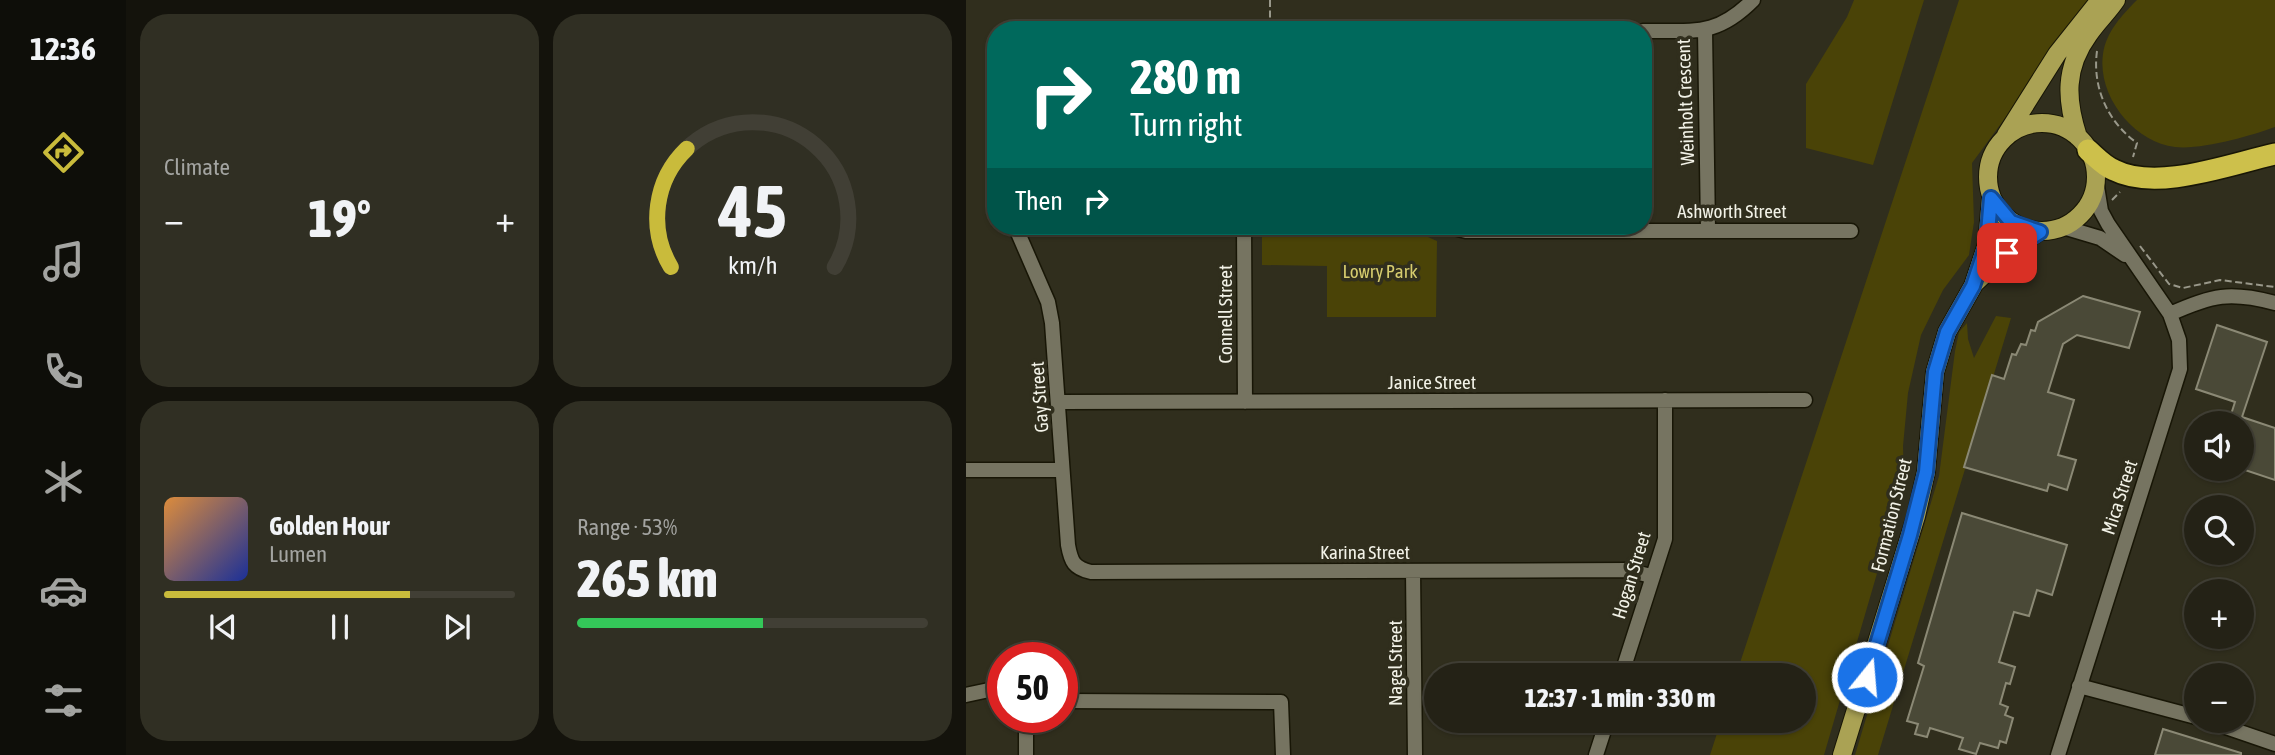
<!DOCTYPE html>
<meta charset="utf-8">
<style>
body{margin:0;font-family:"Asap Condensed",sans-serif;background:#302f23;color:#f1f3f6;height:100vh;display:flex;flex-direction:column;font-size:26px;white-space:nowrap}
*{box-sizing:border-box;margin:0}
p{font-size:23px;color:#a3a4a1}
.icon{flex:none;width:38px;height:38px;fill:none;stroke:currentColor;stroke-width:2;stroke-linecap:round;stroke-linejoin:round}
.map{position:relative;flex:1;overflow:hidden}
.panel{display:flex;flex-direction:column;gap:14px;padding:14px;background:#14130c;width:840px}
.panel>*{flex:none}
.hud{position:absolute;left:21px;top:21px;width:665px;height:214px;border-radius:28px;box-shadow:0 2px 5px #0004,0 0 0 2px #413f35;background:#00695c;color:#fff;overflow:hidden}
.tools{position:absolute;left:1218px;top:411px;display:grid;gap:14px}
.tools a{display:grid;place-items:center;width:70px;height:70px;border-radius:50%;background:#242216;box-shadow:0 2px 5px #0004,0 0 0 2px #413f35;font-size:35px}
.speed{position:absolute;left:21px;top:642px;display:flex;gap:14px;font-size:35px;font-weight:700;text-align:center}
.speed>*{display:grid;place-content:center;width:91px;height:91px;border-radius:50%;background:#242216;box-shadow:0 2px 5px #0004,0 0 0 2px #413f35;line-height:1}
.speed .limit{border:10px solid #d22;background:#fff;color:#111}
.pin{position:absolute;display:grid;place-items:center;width:60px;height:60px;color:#fff;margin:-30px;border-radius:14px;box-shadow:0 4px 10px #0006}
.me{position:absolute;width:77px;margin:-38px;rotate:17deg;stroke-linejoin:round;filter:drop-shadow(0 0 5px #0008)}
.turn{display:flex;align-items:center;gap:24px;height:147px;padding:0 28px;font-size:32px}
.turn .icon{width:91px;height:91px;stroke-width:2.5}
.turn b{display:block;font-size:49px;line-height:60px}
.then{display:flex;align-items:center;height:66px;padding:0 28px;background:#0003;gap:14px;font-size:26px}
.big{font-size:52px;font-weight:800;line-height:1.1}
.panel .card{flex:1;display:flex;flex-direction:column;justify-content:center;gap:10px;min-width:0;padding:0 24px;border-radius:28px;background:#302f23}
.panel .dial{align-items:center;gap:0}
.dial svg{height:182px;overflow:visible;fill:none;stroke:#413f35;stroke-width:7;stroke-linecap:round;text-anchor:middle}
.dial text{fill:#f1f3f6;stroke:none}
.song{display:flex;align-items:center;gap:21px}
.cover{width:84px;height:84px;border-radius:10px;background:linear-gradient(135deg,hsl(30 70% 55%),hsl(230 70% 35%))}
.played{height:7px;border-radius:4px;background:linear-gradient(90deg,#c9bb3b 70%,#413f35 70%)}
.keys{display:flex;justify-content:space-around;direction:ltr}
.heat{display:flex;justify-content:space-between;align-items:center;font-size:38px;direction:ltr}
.charge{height:10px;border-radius:5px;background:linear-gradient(90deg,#34c759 53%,#413f35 0)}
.panel .tiles{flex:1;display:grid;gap:14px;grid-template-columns:repeat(2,1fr)}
.trip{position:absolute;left:458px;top:663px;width:392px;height:70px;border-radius:35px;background:#242216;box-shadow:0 2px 5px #0004,0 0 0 2px #413f35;font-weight:800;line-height:70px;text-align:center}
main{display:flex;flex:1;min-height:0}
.tab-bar{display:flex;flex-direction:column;width:126px;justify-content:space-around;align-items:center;background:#0e0e09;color:#a3a4a1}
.tab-bar .icon{width:49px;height:49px}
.tab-bar .active{color:#c9bb3b}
.tab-bar b{font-size:32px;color:#f1f3f6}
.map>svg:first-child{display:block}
.green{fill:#4a4307}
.building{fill:#4a4937;stroke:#8b8975;stroke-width:2}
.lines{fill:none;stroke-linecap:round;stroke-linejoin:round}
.minor-casing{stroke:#181606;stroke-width:17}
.major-casing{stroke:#181606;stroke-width:20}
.highway-casing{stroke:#181606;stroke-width:24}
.path{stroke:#99988a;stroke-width:2;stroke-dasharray:7 3.5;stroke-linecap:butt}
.minor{stroke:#767461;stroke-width:14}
.major{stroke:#aaa254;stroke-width:18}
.highway{stroke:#cdc04b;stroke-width:21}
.route-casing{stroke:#114b97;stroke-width:18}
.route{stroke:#1a73e8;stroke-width:12}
.labels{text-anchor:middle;stroke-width:7;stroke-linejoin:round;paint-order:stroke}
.street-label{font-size:19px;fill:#f2f2e7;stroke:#302e1d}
.park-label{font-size:19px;fill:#d6cc6e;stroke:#302e1d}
</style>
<main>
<nav class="tab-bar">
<b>12:36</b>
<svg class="icon active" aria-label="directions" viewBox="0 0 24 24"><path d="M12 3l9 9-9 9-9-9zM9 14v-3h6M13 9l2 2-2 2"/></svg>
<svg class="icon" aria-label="music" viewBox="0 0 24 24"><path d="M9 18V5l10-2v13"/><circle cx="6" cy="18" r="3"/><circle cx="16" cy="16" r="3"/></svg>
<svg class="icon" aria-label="phone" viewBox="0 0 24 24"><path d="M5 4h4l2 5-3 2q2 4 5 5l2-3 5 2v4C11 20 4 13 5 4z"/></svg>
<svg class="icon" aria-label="climate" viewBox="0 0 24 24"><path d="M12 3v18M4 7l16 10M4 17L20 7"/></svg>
<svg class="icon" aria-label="car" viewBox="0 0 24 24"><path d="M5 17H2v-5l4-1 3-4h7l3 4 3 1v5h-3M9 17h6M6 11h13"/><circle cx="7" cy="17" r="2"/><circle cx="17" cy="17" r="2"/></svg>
<svg class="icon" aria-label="filters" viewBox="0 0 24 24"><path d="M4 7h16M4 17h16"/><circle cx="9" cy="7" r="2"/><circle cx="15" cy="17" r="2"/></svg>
</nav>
<section class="panel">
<div class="tiles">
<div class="card"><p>Climate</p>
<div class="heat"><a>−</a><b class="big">19°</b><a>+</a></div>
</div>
<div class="card dial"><svg viewBox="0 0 100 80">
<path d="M14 69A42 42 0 1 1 86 69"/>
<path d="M14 69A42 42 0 0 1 21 17" stroke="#c9bb3b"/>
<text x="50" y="56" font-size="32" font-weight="700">45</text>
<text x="50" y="72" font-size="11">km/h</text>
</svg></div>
<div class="card">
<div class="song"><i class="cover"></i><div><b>Golden Hour</b><p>Lumen</p></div></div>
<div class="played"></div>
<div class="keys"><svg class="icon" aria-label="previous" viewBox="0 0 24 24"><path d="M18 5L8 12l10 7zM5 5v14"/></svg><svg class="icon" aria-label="pause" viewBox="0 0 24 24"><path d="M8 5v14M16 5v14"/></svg><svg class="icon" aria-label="next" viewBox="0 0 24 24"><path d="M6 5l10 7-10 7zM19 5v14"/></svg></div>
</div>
<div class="card"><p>Range · 53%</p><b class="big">265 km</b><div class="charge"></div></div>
</div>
</section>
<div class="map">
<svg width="1309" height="755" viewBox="0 0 1309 755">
<rect width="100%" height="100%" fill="#302e1d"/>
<!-- green -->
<path class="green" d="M888 0H958L907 165 840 148V84L881 17Z
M993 0H1126L1006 163 1008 222 1003 255 977 290 955 335 942 393 937 446 938 481 858 755H744L755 721H838V676L770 675Z
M1171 0H1309V127C1284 136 1236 150 1209 147 1168 142 1131 96 1137 54 1140 32 1156 15 1171 0Z
M296 226H437L471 241 470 317H361V266L296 265Z
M1030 316 1045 318 912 755H889L973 476 989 351 993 332 1001 323 1002 339 1008 358Z"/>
<!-- building -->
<path class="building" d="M1117 296 1174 312 1163 348 1111 335 1097 344 1082 392 1108 400 1092 455 1110 460 1101 490 1083 484 1081 491 998 467 1026 375 1038 379 1046 354 1050 355 1055 344 1060 345 1065 330 1069 331 1072 322Z
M1251 325 1301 342 1276 417 1309 428V480L1276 469V419L1274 424H1262L1269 402 1230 389Z
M996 513 1101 545 1086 595 1071 590 1063 616 1048 612 1033 662 1049 667 1044 684 1040 683 1034 704 1042 707 1039 715 1047 718 1040 743 1034 741 1032 748 1014 743 1010 754 993 749 997 738 964 728 961 737 949 734 952 724 941 721 958 666 952 663Z
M1197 729 1275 753V755H1189Z"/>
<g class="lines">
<!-- minor casing -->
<g class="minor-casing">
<path id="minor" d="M739 30 742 230
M677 31C727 30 749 38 787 0
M49 226 82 302 86 323 102 545C105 562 108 568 125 572L661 570 685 576
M278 226 279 402
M480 226 500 231H885
M1097 227 1134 238 1159 255
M1204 314C1246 295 1264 291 1309 303
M94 402 839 400
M0 470H96
M447 571 449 755
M655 676 699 539V400
M1113 686 1230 717
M0 695 37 687
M96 701 315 702 317 755
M60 718V755
M1242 721 1309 744
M630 755 641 721
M1092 755 1214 369 1213 340 1204 314 1142 224 1135 211 1130 180"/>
</g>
<!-- major casing -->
<g class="major-casing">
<path id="major" d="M1022 177a54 54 0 1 1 108 0a54 54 0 1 1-108 0Z
M1040 135 1091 54 1134 0
M1112 137C1100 100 1098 68 1123 34 1131 22 1142 12 1150 0
M1009 283 1041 253 1074 231
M876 755 950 516 960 472 969 372 981 332 1007 286 1021 244 1025 198"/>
</g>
<!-- highway casing -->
<g class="highway-casing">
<path id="highway" d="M1122 150C1130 157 1138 166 1148 170 1191 192 1264 164 1309 154"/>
</g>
<!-- path -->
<path class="path" d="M304 0V30
M1131 51C1126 88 1142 122 1171 143L1167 157
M1146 200 1154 192
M1174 246 1203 284 1217 288 1254 280 1309 287"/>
<!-- minor -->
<use href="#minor" class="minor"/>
<!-- major -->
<use href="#major" class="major"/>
<!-- highway -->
<use href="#highway" class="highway"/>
</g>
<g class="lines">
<!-- route casing -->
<g class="route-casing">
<path id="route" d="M901 677 944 535 960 472 969 372 981 332 1007 286 1021 244 1025 198 1045 222 1074 232 1041 253"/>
</g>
<!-- route -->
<use href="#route" class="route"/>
</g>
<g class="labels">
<!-- street labels -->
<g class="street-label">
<text transform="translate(719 102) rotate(-92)" y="7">Weinholt Crescent</text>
<text x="766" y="218">Ashworth Street</text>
<text transform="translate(259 314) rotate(-90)" y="7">Connell Street</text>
<text x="466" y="389">Janice Street</text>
<text transform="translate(73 397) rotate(-94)" y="7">Gay Street</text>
<text transform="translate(1153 497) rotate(-72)" y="7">Mica Street</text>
<text transform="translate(925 515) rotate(-76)" y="7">Formation Street</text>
<text x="399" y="559">Karina Street</text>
<text transform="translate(665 575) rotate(-73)" y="7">Hogan Street</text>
<text transform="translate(429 663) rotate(-90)" y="7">Nagel Street</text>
</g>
<!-- park labels -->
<g class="park-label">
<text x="414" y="278">Lowry Park</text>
</g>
</g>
</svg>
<div class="tools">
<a><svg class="icon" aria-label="sound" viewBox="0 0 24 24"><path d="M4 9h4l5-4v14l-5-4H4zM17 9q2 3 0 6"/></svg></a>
<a><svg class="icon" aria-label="search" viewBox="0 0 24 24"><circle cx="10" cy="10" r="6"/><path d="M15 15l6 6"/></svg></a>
<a>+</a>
<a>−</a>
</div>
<div class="speed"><div class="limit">50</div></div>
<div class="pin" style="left:1041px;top:253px;background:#d93025"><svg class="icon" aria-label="arrive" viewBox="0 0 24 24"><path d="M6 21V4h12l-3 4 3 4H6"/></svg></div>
<svg class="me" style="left:901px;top:677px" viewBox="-20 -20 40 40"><circle r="17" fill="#1a73e8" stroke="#fff" stroke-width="3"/><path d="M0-11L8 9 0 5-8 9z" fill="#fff"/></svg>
<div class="trip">12:37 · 1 min · 330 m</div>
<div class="hud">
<div class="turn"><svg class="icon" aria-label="right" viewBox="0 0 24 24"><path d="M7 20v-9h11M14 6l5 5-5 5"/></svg><div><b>280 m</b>Turn right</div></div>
<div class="then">Then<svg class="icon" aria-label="right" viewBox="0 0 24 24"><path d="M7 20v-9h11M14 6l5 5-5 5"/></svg></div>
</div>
</div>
</main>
